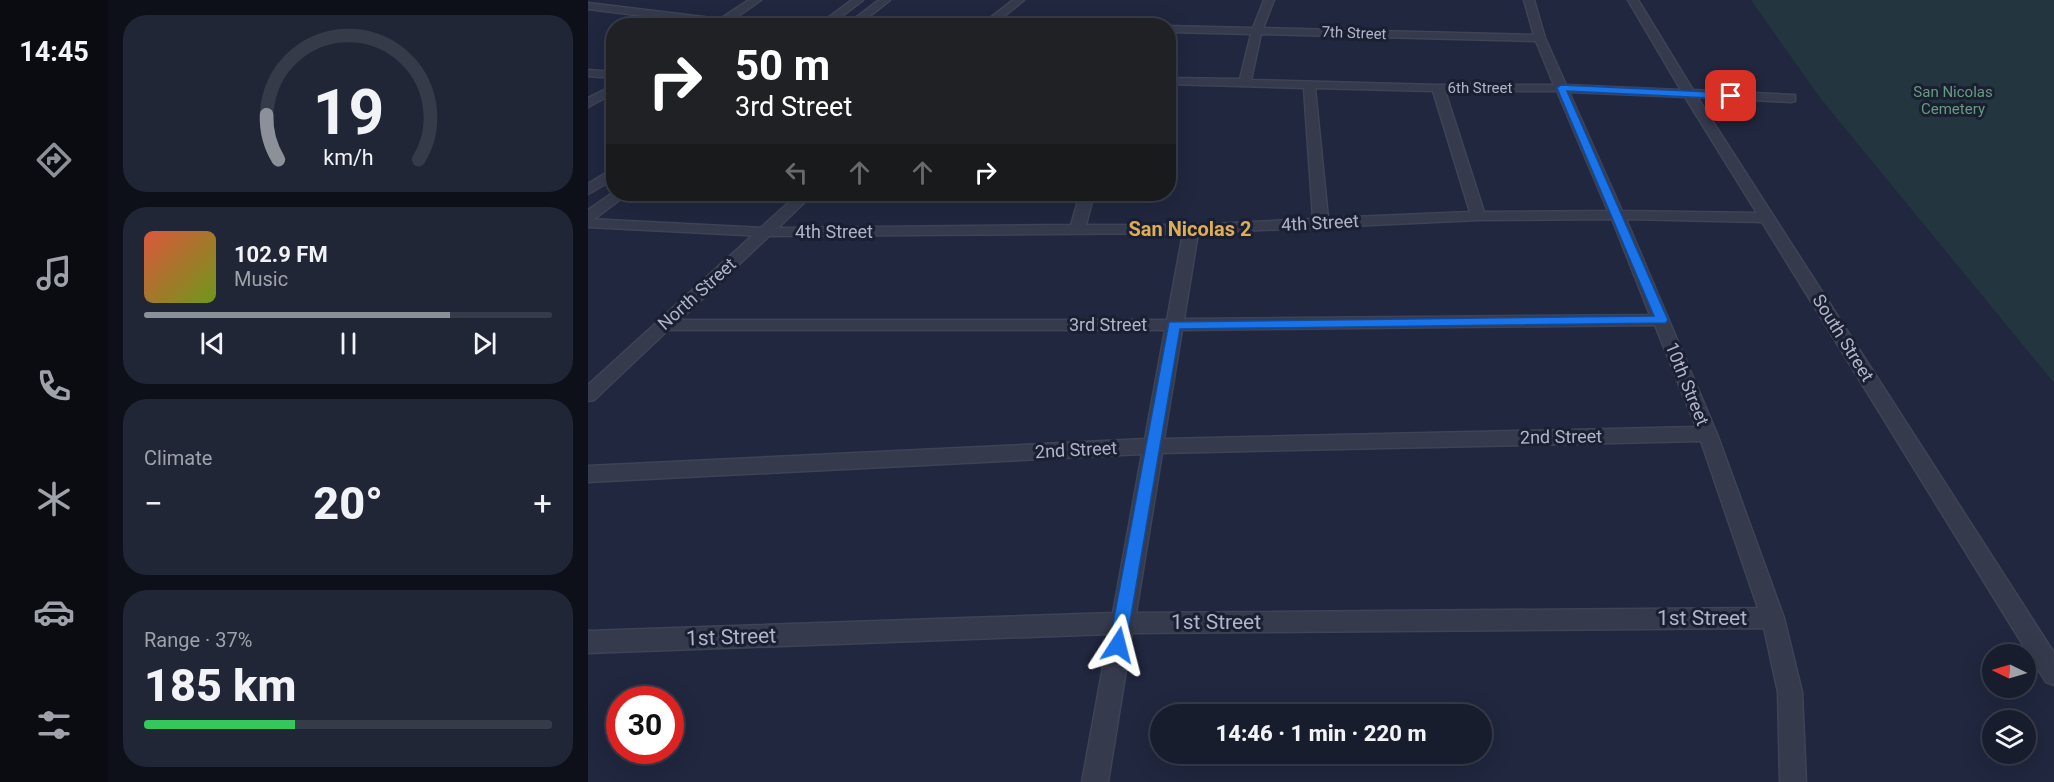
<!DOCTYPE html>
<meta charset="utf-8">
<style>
body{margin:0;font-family:Roboto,sans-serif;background:#212636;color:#f1f3f6;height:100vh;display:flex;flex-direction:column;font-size:22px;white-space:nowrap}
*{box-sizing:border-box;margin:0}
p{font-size:20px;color:#9fa2aa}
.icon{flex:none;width:33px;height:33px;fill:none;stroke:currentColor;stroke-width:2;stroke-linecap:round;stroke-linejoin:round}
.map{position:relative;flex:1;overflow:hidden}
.drawer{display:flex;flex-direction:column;gap:15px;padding:15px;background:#0d1019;width:480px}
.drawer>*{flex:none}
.top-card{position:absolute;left:18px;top:18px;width:570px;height:183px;border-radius:24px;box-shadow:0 6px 24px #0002,0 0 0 2px #363b4a;background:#202124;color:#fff;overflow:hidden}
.needle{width:39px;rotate:275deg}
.tools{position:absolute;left:1394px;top:644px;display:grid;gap:12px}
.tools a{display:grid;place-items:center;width:54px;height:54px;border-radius:50%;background:#181d2e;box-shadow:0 6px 24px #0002,0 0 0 2px #363b4a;font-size:30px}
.speed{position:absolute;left:18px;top:686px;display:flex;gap:12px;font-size:30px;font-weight:700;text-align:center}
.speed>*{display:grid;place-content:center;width:78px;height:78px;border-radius:50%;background:#181d2e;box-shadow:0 6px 24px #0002,0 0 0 2px #363b4a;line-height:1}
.speed .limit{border:9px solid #d22;background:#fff;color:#111}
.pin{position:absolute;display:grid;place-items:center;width:51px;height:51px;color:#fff;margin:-26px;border-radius:12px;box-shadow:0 3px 9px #0006}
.me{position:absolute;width:66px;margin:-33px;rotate:9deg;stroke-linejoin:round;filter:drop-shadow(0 0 4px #0008)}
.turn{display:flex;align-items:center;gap:21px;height:126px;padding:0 30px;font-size:27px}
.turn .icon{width:78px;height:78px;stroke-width:2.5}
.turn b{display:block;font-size:42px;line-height:51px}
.lanes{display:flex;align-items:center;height:57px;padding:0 30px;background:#0003;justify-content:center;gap:30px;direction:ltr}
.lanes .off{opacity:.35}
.big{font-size:45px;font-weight:800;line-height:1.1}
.drawer .card{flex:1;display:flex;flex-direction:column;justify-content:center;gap:9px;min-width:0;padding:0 21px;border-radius:24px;background:#212636}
.drawer .dial{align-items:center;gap:0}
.dial svg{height:156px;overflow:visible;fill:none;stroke:#363b4a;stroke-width:7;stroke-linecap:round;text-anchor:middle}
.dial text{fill:#f1f3f6;stroke:none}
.song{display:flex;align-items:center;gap:18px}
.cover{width:72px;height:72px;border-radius:9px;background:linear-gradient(135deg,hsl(10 70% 55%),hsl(80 70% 35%))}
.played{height:6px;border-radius:3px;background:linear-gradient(90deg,#8c9099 75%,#363b4a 75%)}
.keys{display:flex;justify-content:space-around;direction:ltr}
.heat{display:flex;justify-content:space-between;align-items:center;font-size:33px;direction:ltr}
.charge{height:9px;border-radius:4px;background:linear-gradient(90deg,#34c759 37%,#363b4a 0)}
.trip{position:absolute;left:562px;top:704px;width:342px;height:60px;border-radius:30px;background:#181d2e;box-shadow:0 6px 24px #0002,0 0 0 2px #363b4a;font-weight:800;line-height:60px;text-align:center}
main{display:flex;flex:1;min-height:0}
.tabs{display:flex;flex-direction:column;width:108px;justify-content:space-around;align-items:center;background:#0a0c12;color:#9fa2aa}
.tabs .icon{width:42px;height:42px}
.tabs .current{color:#8c9099}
.tabs b{font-size:27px;color:#f1f3f6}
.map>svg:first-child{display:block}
.green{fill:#23363f}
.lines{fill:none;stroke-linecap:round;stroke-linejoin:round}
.service-casing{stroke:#3e4356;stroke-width:3}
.minor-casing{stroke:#3e4356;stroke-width:3}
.tertiary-casing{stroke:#3e4356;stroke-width:3}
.service{fill:#353a4d;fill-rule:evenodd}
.minor{fill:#353a4d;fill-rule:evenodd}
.tertiary{fill:#353a4d;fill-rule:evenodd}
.route{fill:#1a73e8;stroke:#114b97;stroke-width:1.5}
.labels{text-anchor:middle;stroke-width:6;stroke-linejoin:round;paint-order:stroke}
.far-street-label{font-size:15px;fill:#b0b4c9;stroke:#1a1f32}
.far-park-label{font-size:15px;fill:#659c7d;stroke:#1a1f32}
.street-label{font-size:18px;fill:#b0b4c9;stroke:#1a1f32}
.neighbourhood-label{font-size:20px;font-weight:bold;fill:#dead56;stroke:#1a1f32}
.near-street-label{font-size:21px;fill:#b0b4c9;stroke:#1a1f32}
</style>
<main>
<nav class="tabs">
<b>14:45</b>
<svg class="icon current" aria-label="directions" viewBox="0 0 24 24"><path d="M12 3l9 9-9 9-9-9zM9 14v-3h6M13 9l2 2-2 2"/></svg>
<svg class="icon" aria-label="music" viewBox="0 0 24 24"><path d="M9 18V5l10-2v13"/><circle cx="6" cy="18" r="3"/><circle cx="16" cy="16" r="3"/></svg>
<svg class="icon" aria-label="phone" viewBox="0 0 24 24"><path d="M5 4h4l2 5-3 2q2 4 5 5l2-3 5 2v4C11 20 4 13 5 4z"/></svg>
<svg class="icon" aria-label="climate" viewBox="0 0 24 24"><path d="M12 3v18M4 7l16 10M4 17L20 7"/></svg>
<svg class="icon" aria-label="car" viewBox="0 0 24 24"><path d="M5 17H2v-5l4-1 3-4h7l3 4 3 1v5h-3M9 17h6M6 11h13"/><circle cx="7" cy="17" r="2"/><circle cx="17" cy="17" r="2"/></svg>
<svg class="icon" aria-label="filters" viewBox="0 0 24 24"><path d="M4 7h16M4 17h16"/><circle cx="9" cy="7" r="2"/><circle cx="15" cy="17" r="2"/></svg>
</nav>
<section class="drawer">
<div class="card dial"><svg viewBox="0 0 100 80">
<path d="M14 69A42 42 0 1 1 86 69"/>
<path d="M14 69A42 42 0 0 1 8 46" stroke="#8c9099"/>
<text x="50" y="56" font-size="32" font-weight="700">19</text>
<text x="50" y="72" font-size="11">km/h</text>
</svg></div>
<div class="card">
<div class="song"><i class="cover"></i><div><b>102.9 FM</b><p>Music</p></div></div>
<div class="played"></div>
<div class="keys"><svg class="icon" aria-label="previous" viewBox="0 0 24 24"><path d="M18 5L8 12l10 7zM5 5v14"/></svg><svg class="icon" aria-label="pause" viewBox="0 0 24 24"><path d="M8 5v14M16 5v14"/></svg><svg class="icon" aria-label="next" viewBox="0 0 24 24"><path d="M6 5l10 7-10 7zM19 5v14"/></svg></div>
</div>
<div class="card"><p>Climate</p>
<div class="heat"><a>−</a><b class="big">20°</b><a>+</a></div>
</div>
<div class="card"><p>Range · 37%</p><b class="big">185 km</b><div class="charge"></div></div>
</section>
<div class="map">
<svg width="1466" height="782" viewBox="0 0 1466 782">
<rect width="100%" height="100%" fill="#20273e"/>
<!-- green -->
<path class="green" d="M1163 0H1466V383L1233 99Z"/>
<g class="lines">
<!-- service casing -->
<g class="service-casing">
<path id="service" d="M0 219 176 228 183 232 176 236 0 227Z"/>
</g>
<!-- minor casing -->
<g class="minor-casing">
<path id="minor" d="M161 0H173L136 26 0 9V3L132 19Z
M425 0H436L404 26H392Z
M676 0H686L675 28 946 35 936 0H946L957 38 978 85 1093 90 1040 0H1050L1105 90 1207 95V101L1203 102 1109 97 1466 653V685L1458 682 1174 222 1038 219 1129 434 1196 618 1214 692 1218 782H1192L1190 692 1176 628 544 633 520 782H494L521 634 0 653V631L525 613 554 454 0 482V466L557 439 577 330H80L6 400 0 401V385L210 194H225L190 228 483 225 492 194H506L498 225H603L725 219 716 88 580 84V78L652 79 663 34 580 32V26L665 28ZM673 34 948 41 966 85H850L663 80ZM727 88 845 91 882 212 740 218ZM857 91H969L1020 211 896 212ZM981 92 1097 97 1169 213 1034 211ZM1024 219 1062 315 596 319 610 233 890 220ZM595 233 579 320H92L181 236ZM1067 325 1108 427 576 439 594 330ZM1113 441 1170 608 548 613 574 453Z
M0 70 26 72V78L0 76Z
M26 85V93L0 107V98Z"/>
</g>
<!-- tertiary casing -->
<g class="tertiary-casing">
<path id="tertiary" d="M264 0H275L241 26H229Z
M291 0H302L269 26H257Z
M26 168V179L0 194V184Z
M26 192 39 194 5 220 0 221V210Z"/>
</g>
<!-- service -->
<use href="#service" class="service"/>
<!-- minor -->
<use href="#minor" class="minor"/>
<!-- tertiary -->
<use href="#tertiary" class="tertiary"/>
</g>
<!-- route -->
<path class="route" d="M973 85 1143 93 1147 96 1143 99 979 91 1080 320 1078 323 592 329 538 645 536 651 530 653 523 651 521 645 581 322 1066 316 969 88Z"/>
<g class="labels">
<!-- far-street labels -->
<g class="far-street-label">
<text transform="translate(766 33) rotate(2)" y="5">7th Street</text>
<text x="892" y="93">6th Street</text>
</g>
<!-- far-park labels -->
<g class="far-park-label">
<text x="1365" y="97">San Nicolas<tspan x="1365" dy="17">Cemetery</tspan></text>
</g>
<!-- street labels -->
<g class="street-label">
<text transform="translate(732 223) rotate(-3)" y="6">4th Street</text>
<text x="246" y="238">4th Street</text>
<text transform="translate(109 294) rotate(-42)" y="6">North Street</text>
<text x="520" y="331">3rd Street</text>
<text transform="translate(1255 338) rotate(58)" y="6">South Street</text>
<text transform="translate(1099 384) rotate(68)" y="6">10th Street</text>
<text transform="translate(973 437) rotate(-1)" y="6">2nd Street</text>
<text transform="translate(488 450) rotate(-3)" y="6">2nd Street</text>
</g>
<!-- neighbourhood labels -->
<g class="neighbourhood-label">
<text x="602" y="236">San Nicolas 2</text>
</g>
<!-- near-street labels -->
<g class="near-street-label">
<text x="1114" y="625">1st Street</text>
<text x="628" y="629">1st Street</text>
<text transform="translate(143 637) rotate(-2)" y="7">1st Street</text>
</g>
</g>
</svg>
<div class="tools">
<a><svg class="needle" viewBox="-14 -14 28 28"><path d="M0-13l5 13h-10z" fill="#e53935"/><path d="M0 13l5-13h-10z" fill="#9fa2aa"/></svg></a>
<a><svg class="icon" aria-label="layers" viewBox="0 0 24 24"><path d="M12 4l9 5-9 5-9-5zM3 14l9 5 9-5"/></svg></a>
</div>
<div class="speed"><div class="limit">30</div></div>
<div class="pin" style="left:1143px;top:96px;background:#d93025"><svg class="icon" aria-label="arrive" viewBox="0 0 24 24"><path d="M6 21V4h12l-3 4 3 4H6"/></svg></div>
<svg class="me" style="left:530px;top:645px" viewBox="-20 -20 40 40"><path d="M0-17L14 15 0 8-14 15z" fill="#1a73e8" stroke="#fff" stroke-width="4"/></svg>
<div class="trip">14:46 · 1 min · 220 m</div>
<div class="top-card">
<div class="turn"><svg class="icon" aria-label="right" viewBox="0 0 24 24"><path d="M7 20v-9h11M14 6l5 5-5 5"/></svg><div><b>50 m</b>3rd Street</div></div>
<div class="lanes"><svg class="icon off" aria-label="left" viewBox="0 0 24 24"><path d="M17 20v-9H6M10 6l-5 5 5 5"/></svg><svg class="icon off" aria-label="ahead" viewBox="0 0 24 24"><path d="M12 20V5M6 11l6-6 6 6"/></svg><svg class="icon off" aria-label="ahead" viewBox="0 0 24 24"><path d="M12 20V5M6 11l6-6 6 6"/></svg><svg class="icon" aria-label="right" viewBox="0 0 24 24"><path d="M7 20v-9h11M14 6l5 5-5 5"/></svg></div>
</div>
</div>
</main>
